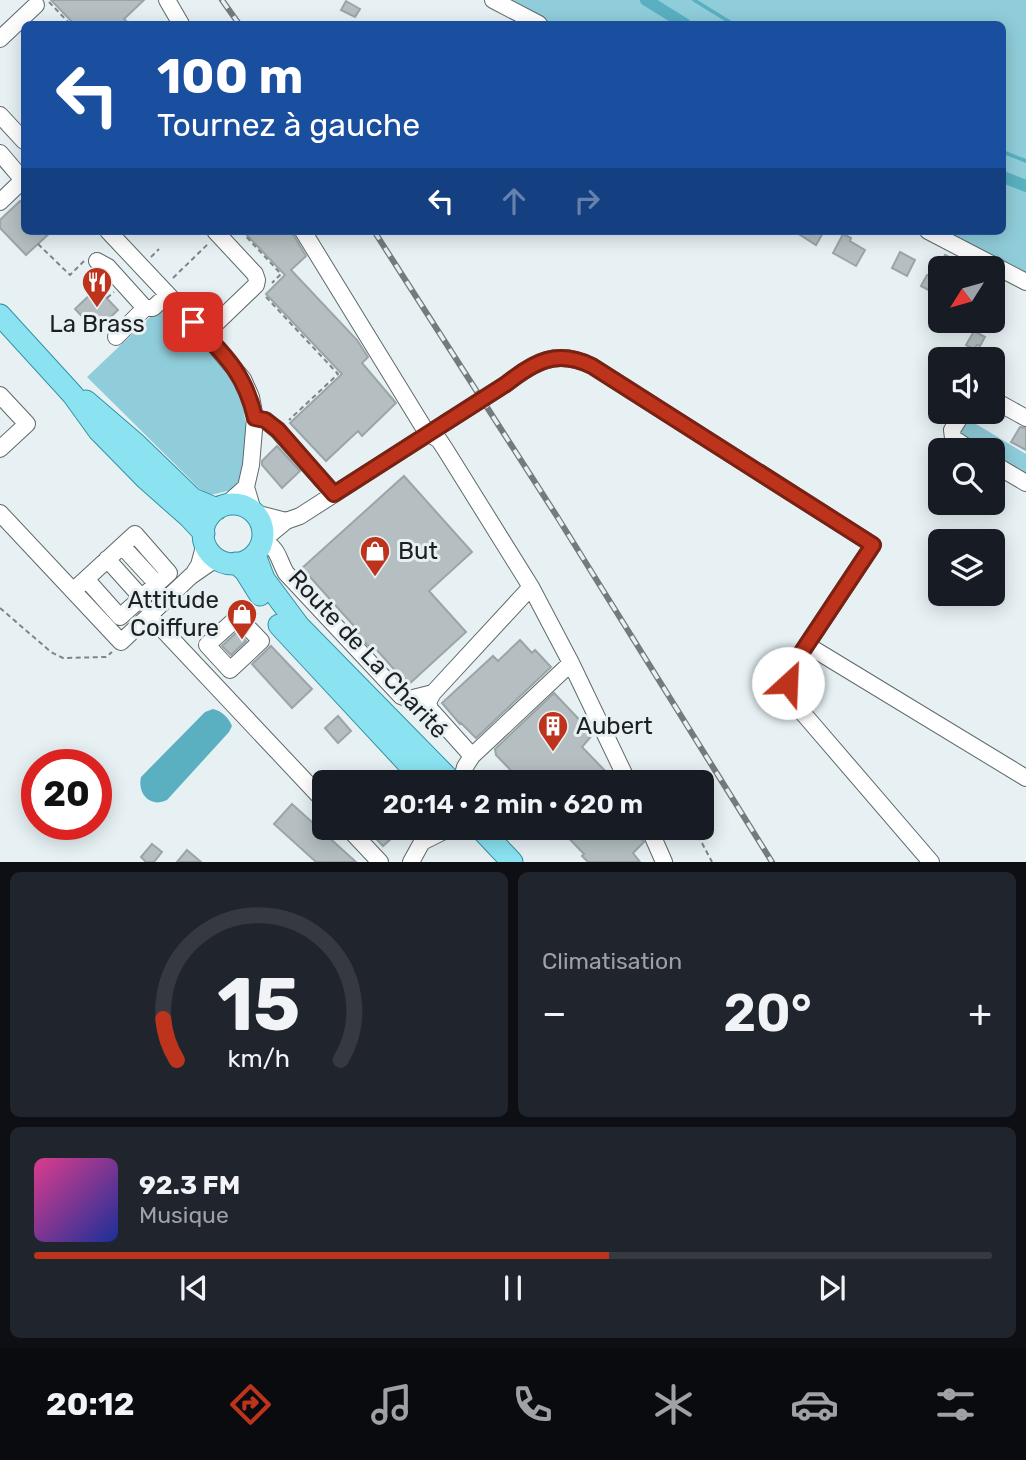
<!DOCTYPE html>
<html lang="fr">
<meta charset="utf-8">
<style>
body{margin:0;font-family:Rubik,sans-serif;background:#20242c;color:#f1f3f6;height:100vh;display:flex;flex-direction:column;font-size:26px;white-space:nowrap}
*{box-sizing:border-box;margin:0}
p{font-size:23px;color:#9ea1a6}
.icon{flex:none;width:38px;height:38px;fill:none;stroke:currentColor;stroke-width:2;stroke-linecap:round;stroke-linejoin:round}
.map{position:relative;height:862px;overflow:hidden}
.details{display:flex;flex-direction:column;gap:10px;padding:10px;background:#0d0f14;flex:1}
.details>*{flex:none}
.hud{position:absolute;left:21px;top:21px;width:985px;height:214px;border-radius:10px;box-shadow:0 4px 18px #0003;background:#1a4fa0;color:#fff;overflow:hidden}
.needle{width:46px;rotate:233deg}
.buttons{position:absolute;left:928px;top:256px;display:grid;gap:14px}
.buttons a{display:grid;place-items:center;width:77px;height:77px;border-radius:10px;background:#171b24;box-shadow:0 4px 18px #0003;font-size:35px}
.speed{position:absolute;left:21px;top:749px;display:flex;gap:14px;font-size:35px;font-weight:700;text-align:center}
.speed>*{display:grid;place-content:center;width:91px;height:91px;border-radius:50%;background:#171b24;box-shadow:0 4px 18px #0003;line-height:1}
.speed .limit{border:10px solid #d22;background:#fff;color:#111}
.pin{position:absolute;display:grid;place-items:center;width:60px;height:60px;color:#fff;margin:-30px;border-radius:14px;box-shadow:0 4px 10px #0006}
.me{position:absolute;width:77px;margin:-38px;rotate:25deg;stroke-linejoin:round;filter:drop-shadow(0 0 5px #0008)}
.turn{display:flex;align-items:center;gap:24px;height:147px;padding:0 21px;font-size:32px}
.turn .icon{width:91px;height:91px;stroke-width:2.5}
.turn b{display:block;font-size:49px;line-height:60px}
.lanes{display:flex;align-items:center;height:66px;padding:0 21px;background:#0003;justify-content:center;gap:35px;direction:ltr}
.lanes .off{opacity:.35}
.big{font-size:52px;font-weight:600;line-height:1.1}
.details .card{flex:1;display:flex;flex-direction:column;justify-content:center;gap:10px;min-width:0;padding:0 24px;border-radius:10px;background:#20242c}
.details .dial{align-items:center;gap:0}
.dial svg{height:182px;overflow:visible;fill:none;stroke:#363941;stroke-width:7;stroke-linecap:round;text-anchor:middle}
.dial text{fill:#f1f3f6;stroke:none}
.song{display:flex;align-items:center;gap:21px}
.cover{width:84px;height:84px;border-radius:10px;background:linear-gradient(135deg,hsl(330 70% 55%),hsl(230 70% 35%))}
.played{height:7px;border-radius:4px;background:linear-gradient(90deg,#be331b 60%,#363941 60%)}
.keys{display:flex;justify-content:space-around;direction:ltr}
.heat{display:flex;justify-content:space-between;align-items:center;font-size:38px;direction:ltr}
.details .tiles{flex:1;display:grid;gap:10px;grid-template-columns:1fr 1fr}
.card:last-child{grid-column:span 2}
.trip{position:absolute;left:312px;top:770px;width:402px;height:70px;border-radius:10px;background:#171b24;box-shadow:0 4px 18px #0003;font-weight:600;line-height:70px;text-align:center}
.tabs{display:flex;height:112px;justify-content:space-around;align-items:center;background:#090b0e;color:#9ea1a6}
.tabs .icon{width:49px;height:49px}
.tabs .current{color:#be331b}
.tabs b{font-size:32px;color:#f1f3f6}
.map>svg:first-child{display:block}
.green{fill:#90cdda}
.water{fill:#5ab0c0}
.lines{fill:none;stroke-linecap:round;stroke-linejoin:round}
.stream{stroke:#5ab0c0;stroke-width:3.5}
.canal{stroke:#5ab0c0;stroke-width:12}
.building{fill:#b5bfc1;stroke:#9ba5a7;stroke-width:2}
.minor-casing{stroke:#5f686a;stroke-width:18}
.major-casing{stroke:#3293a4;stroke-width:23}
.path{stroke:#7f8587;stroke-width:2;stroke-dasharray:5 3.5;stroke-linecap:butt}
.minor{stroke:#fff;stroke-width:16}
.major{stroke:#8be3f2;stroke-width:21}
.rail-casing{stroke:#757b7d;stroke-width:6}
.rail{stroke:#e7f1f4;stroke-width:3.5;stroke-dasharray:10;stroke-linecap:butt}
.minor-bridge-casing{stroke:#5f686a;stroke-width:18;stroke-linecap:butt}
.minor-bridge{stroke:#fff;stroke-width:16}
.route-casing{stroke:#7c2112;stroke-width:18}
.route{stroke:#be331b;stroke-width:12}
.labels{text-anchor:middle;stroke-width:6;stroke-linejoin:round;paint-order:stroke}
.poi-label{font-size:24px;fill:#1d2021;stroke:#e7f1f4;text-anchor:start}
.street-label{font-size:24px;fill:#1d2021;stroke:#e7f1f4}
</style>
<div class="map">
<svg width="1026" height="862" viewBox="0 0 1026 862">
<rect width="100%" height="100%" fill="#e7f1f4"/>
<!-- green -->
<path class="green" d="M493 0H1026V282L928 231H1003V24H539Z
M167 301 240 384 246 427 245 467 239 488 207 496 87 377Z
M966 418 1026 454V479L992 459V450H977L955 437Z"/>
<!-- water -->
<path class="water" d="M213 709C222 711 228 717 232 726L229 732 167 800C151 808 137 795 141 777L205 712Z"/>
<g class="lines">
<!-- stream -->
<path class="stream" d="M694 0 733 24
M1003 152 1026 161"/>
<!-- canal -->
<path class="canal" d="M646 0 685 24
M1003 177 1026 186"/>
</g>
<!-- building -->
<path class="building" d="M51 0H144L124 19 129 24H74Z
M346 1 360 9 355 17 341 10Z
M20 201 24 206V231H52L26 255 0 228V220Z
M243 231H289L294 236 306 256 291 270 357 340 368 357 362 363 396 403 362 436 358 431 326 461 290 423 342 374 266 294 285 275Z
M794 231H824L816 245Z
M843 234 851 238 850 241 865 250 856 266 833 253Z
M900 252 915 260 907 276 892 268Z
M945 255 953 259 954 257 966 262 964 266 968 268H938Z
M927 275 940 282V296L921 286Z
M97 288 118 310 96 331 75 309Z
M974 331 985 337 980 346 977 345 974 349 966 345Z
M1020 427 1026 428V450L1011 442Z
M277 446 300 471 282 488 262 465V461Z
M404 476 472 552 429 591 466 632 408 685 376 649 373 651 352 628 354 626 302 568Z
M237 632 246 641 231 655 222 646Z
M520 640 532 653 535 650 551 667 476 738 461 723 460 724 442 703 493 656 498 661Z
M271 646 312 689 292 708 252 664Z
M554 693 593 734 582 747 616 782H522L496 755 495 749Z
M338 716 351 731 338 743 325 728Z
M292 804 356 862H316L274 824Z
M366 828H403L383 846Z
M559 828H633L644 842 633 853 640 862H588L582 856 584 854Z
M152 844 162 852 154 862H146L141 857Z
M187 850 201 862H177Z"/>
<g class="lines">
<!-- minor casing -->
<g class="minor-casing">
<path id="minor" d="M167 0 181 24
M493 0 539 24
M0 39 36 5
M0 115 24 141
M0 153 23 180
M0 202 24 179
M108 231 205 334 243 379 251 397 255 418 251 465 246 487 253 511
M303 231 427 433
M928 231 1026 282
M97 261 108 267 145 308H153L167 295
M205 334 256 285 257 280 255 274 215 231
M116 337 145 308
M506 384C535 361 557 349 592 366L873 545 790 670C787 688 792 697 802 712L931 862
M0 395 27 424 0 449
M992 399 1026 418
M964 411 952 430 953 438 971 450
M255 418 265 420 278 431 334 494
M428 433 439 440 445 449 531 587 571 663 628 782
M992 463 1026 483
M227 504 246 487
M0 513 121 642 191 576 217 558
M255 513 286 521 300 516 448 421
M286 521 263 540C280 551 277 557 286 573L401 696 409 699 433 693
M122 546 157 584
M107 559 142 598
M194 573 199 565 205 543
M73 591 135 534 169 573 120 617 86 579
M150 616 324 801
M238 617 261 641 230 670 207 645Z
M807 645 1026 778
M472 756 430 709 428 702 433 693 531 587
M461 782 465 767 472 756 571 663
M348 828 380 862
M649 828 664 862
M424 841 444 831 470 829
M411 862 427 833"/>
</g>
<!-- major casing -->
<g class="major-casing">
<path id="major" d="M0 315 73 395 99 431 146 479 189 517 204 533
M86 401 136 444 193 499 217 509
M203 534a30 30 0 1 1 60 0a30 30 0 1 1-60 0Z
M255 555 264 579 299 626 452 782
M236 563 245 571 260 595
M279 625 425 782
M480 828 512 862"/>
</g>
<!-- path -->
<path class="path" d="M49 2 70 24
M241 231 281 274 272 283
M38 244 70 275 84 261
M151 257 159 249
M173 278 209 243
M266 297 338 374 289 420
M107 298 114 292
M0 608 51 652 63 658 106 657 112 652
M694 828 712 862"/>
<!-- minor -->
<use href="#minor" class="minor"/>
<!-- major -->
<use href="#major" class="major"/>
<!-- rail casing -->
<g class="rail-casing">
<path id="rail" d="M222 0 239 24
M374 231 558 518 772 862"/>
</g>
<!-- rail -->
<use href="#rail" class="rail"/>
<!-- minor-bridge casing -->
<g class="minor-bridge-casing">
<path id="minor-bridge" d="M448 421 506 384"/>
</g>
<!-- minor-bridge -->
<use href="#minor-bridge" class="minor-bridge"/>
</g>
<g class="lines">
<!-- route casing -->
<g class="route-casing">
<path id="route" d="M193 322C224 354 245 373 255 418L265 420 278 430 334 494 506 384C535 361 557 349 592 366L873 545 790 670 788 683"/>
</g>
<!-- route -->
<use href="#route" class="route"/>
</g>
<!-- icons -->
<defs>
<g id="restaurant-pin" transform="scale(1.575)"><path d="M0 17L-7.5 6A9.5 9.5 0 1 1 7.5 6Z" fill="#be331b" stroke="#e7f1f4"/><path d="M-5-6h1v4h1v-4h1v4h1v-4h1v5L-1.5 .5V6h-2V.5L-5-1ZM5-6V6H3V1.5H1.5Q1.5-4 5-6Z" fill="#fff"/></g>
<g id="shop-pin" transform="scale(1.575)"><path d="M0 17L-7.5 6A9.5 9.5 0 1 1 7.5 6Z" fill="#be331b" stroke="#e7f1f4"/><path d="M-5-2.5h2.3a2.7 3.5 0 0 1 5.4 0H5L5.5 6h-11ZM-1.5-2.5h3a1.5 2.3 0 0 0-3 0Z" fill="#fff"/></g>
<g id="building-pin" transform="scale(1.575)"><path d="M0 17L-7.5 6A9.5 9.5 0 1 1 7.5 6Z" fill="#be331b" stroke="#e7f1f4"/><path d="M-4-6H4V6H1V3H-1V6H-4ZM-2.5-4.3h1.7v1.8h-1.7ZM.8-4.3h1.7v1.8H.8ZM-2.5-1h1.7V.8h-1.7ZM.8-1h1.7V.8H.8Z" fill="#fff"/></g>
</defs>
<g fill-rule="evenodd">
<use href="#restaurant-pin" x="97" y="282"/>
<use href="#shop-pin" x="375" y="551"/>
<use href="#shop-pin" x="242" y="614"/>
<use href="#building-pin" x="553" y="726"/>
</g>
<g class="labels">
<!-- poi labels -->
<g class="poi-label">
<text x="97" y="332" text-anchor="middle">La Brass</text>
<text x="398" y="559">But</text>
<text x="219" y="608" text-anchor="end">Attitude<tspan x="219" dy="28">Coiffure</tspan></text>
<text x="576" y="734">Aubert</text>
</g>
<!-- street labels -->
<g class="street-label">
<text transform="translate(368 654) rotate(47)" y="8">Route de La Charité</text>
</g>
</g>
</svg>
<div class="buttons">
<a><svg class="needle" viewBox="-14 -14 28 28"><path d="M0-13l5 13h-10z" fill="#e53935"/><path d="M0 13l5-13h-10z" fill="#9ea1a6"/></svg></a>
<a><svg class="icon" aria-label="sound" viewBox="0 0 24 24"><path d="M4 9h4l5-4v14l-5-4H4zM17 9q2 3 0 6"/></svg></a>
<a><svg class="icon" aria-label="search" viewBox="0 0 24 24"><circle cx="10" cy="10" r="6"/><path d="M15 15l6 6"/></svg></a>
<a><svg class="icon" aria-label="layers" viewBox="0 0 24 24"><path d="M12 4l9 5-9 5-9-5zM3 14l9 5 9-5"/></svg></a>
</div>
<div class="speed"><div class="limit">20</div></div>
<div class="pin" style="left:193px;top:322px;background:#d93025"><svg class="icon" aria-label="arrive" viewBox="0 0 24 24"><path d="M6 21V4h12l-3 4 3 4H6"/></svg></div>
<svg class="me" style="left:788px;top:683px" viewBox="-20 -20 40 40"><circle r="19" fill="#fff"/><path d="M0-13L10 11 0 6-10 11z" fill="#be331b"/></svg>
<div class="trip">20:14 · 2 min · 620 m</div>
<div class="hud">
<div class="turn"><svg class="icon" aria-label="left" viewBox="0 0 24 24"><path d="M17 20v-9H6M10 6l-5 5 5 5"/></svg><div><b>100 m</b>Tournez à gauche</div></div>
<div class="lanes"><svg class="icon" aria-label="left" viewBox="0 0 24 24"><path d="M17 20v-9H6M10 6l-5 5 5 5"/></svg><svg class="icon off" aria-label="ahead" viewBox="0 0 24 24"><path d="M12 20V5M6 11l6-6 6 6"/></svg><svg class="icon off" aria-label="right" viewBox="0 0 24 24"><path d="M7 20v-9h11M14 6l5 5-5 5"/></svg></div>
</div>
</div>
<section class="details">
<div class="tiles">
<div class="card dial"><svg viewBox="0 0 100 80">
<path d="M14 69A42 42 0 1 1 86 69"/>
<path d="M14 69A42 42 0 0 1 8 51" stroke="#be331b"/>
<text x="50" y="56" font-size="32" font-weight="700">15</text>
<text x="50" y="72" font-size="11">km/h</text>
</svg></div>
<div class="card"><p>Climatisation</p>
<div class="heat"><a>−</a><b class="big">20°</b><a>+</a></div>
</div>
<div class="card">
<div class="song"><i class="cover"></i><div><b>92.3 FM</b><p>Musique</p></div></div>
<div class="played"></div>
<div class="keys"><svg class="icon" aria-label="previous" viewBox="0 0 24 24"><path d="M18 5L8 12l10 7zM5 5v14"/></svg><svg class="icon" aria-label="pause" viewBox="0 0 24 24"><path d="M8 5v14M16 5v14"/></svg><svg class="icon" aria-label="next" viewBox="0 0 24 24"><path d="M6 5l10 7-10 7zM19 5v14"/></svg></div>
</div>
</div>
</section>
<nav class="tabs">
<b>20:12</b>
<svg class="icon current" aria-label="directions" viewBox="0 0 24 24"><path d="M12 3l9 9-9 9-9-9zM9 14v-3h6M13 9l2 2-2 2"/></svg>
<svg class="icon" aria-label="music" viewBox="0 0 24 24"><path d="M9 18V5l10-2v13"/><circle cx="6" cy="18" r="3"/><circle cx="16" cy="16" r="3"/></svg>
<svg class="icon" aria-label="phone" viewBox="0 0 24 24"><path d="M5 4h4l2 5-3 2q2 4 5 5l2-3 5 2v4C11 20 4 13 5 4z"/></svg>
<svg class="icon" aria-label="climate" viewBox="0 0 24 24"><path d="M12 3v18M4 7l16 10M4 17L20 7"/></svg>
<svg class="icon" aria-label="car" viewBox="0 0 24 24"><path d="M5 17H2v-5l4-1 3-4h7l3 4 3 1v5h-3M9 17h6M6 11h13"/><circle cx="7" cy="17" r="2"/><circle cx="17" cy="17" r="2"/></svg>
<svg class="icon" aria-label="filters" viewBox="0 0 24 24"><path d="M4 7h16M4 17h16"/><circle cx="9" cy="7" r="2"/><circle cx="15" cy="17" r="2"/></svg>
</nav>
